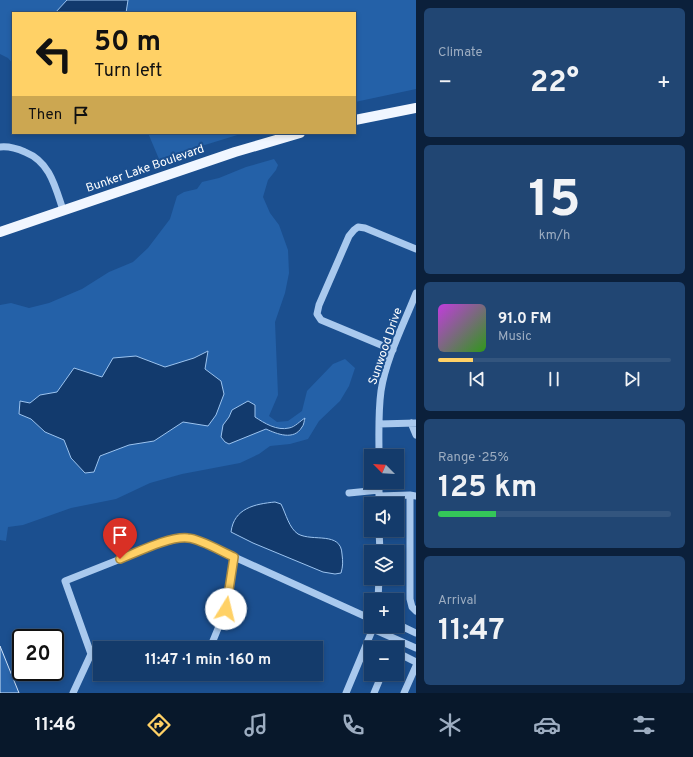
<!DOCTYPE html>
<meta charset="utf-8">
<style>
body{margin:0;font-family:Overpass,sans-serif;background:#214673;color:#f1f3f6;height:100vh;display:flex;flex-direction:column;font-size:15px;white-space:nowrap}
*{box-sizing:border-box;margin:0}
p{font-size:13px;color:#9dadc1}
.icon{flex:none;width:22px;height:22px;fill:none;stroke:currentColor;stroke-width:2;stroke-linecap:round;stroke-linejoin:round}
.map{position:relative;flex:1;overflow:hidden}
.sheet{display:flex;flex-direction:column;gap:8px;padding:8px;background:#0b203b;width:277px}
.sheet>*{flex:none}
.hud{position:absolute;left:12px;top:12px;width:344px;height:122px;border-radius:0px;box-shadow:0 2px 6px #0003,0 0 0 1px #33557e;background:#ffd166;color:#111;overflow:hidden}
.needle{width:26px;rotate:294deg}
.fabs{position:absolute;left:364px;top:449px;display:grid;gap:8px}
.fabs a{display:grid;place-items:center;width:40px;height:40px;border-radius:0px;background:#143b6b;box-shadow:0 2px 6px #0003,0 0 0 1px #33557e;font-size:20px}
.speed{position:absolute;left:12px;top:629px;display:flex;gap:8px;font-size:20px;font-weight:700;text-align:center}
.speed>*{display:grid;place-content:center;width:52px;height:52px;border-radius:50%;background:#143b6b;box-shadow:0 2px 6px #0003,0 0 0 1px #33557e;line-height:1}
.speed .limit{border:2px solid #111;border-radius:6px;background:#fff;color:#111}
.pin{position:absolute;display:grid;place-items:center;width:34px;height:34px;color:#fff;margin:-41px -17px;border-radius:50% 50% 50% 0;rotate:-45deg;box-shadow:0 0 4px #0007}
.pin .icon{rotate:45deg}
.me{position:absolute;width:44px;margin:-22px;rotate:9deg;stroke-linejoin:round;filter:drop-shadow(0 0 3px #0008)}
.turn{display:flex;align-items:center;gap:14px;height:84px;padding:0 16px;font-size:18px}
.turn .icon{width:52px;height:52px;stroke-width:2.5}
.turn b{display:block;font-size:28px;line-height:34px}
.then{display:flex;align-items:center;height:38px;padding:0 16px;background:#0003;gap:8px;font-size:15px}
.big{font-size:30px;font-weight:700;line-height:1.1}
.sheet .card{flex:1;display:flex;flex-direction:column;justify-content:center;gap:6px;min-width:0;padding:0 14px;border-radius:6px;background:#214673}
.sheet .dial{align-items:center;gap:0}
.dial b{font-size:52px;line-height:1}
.song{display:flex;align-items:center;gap:12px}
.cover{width:48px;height:48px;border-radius:6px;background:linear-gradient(135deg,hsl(290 70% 55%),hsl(110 70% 35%))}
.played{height:4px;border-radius:2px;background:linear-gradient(90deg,#ffd166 15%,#33557e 15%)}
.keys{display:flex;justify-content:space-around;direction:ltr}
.heat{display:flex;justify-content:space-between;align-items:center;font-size:22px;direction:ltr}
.charge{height:6px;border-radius:3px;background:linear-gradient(90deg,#34c759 25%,#33557e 0)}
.trip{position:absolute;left:93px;top:641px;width:230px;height:40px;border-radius:0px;background:#143b6b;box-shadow:0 2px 6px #0003,0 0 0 1px #33557e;font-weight:700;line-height:40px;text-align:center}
.menu{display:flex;height:64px;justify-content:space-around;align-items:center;background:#08182b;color:#9dadc1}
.menu .icon{width:28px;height:28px}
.menu .selected{color:#ffd166}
.menu b{font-size:18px;color:#f1f3f6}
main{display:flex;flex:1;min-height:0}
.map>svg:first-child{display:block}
.green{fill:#2461a8;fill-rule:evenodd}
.water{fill:#123a6d;stroke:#9cc4f0}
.building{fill:#2a66ad;stroke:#cfe3fa}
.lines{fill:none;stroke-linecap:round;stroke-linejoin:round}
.minor{stroke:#a9c9ee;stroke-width:7}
.major{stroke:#f0f6ff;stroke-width:10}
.route-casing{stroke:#a68842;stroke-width:10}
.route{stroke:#ffd166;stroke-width:7}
.labels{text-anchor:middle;stroke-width:4;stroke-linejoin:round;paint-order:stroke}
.street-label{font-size:12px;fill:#fff;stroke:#1b4f8f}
</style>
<main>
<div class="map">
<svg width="416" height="693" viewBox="0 0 416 693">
<rect width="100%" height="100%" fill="#1b4f8f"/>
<!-- green -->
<path class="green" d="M0 0H416V89L355 102V13H13V64L8 58 0 54Z
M148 133H244L159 159Z
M274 159 278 165 276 170 268 180 263 197 270 213 279 225 288 250 289 273 285 293 275 322 278 395 269 416 277 422 288 421 302 411 307 391 333 364 345 359 355 368 349 386 340 401 319 421 308 439 290 444 270 446 259 454 240 463 182 474 150 483 116 499 71 508 23 525 8 527 6 541 0 540V305L11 303 29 308 49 303 82 289 109 272 133 262 148 248 170 219 177 196 184 192 197 189 202 182 219 178 246 167ZM207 351 205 369 221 381 209 426 183 422 154 441 129 445 100 456 94 472 85 473 71 458 64 440 45 432 31 419 19 414 20 401 30 403 40 395 57 392 74 368 102 377 136 356 165 367 194 358ZM232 410 255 417 265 423 279 428H289L305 419 302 428 297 432 277 434 266 429 249 436 223 425 229 417Z"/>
<!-- water -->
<path class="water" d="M67 0H128L126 13H55Z
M208 351 205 369 221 381 224 394 216 415 208 426 183 422 154 441 129 445 100 456 94 472 85 473 71 458 64 440 45 432 31 419 19 414 20 401 30 403 40 395 57 392 74 368 102 377 113 358 136 356 165 367 194 358Z
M248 401 255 405V417C264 423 277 431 289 428 295 427 300 421 305 418 304 421 304 425 302 427 294 441 277 434 266 429L229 444 225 442 221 437 223 425 229 417 232 410Z
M275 502 281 504C286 514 289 528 298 534 313 542 341 531 342 554 343 562 343 566 341 573L335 574 323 572 253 543 231 532C234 508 255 504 275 502Z"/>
<!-- building -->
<path class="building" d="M0 646 19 693H0Z"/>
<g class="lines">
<!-- minor -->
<path class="minor" d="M0 147C9 146 16 148 25 152 50 162 55 186 63 210
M393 350 321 320 317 314 319 305 349 236 354 230 358 227 365 228 416 249
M411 423 416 435
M379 424 416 423
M379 456C379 434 378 413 381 391 386 358 404 324 416 293
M379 482V504
M349 493 379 490
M410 495V599L412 607 416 611
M379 496 410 495 416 496
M379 530 380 552
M378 600 379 578
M397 624 416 633
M373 629 416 648
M210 648 226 609 234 557
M397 655H402L416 662
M200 676 201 674
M73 693 91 654 65 581 161 543 181 538H189L197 540 371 619
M346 693 374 626
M374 693 382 674
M404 693 416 666"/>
<!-- major -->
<path class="major" d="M355 120 416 108
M0 232 235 152 300 133"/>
</g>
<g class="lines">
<!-- route casing -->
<g class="route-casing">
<path id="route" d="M120 559C138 552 169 536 188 538 201 539 222 552 234 557L226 609"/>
</g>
<!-- route -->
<use href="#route" class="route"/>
</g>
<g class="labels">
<!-- street labels -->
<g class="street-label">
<text transform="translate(145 168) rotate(-19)" y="4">Bunker Lake Boulevard</text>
<text transform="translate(385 346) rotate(-71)" y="4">Sunwood Drive</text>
</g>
</g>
</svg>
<div class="fabs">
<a><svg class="needle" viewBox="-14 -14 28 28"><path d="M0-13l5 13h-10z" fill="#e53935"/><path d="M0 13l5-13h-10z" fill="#9dadc1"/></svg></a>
<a><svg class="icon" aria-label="sound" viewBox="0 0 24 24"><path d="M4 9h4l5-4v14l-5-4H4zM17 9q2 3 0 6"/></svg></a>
<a><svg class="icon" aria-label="layers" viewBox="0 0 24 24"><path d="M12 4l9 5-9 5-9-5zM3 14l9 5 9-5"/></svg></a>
<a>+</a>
<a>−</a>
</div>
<div class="speed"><div class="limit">20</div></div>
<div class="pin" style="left:120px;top:559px;background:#d93025"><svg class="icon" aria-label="arrive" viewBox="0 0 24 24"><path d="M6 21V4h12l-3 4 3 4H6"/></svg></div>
<svg class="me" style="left:226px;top:609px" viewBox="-20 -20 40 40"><circle r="19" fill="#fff"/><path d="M0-13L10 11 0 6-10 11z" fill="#ffd166"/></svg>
<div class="trip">11:47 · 1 min · 160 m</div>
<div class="hud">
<div class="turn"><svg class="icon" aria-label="left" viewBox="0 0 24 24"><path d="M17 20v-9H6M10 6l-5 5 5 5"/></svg><div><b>50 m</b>Turn left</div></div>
<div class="then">Then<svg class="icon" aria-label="arrive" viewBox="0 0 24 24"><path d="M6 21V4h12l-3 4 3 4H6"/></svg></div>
</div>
</div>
<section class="sheet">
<div class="card"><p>Climate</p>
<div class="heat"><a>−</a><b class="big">22°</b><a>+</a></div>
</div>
<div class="card dial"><b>15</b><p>km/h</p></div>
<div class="card">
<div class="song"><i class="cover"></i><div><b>91.0 FM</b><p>Music</p></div></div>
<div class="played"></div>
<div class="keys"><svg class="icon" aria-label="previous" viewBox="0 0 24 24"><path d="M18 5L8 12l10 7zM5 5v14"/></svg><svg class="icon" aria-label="pause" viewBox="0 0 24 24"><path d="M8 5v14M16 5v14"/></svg><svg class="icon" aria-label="next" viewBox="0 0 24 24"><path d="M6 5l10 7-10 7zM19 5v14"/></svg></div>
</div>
<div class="card"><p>Range · 25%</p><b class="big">125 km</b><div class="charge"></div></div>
<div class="card"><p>Arrival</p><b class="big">11:47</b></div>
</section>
</main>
<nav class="menu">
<b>11:46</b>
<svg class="icon selected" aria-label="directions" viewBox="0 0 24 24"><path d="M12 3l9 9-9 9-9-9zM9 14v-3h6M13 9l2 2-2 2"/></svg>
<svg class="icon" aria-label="music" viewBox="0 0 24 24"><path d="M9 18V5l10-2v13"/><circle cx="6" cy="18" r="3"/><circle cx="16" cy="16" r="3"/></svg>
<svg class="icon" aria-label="phone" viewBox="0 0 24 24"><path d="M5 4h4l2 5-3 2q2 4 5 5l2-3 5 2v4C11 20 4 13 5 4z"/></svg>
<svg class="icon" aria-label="climate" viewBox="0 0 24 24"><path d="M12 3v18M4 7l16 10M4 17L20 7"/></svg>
<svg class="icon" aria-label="car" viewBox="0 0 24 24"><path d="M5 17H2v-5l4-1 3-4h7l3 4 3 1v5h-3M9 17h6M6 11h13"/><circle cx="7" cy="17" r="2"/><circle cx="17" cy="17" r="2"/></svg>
<svg class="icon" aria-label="filters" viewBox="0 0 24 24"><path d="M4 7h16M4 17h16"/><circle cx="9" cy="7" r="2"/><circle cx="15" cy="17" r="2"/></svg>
</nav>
